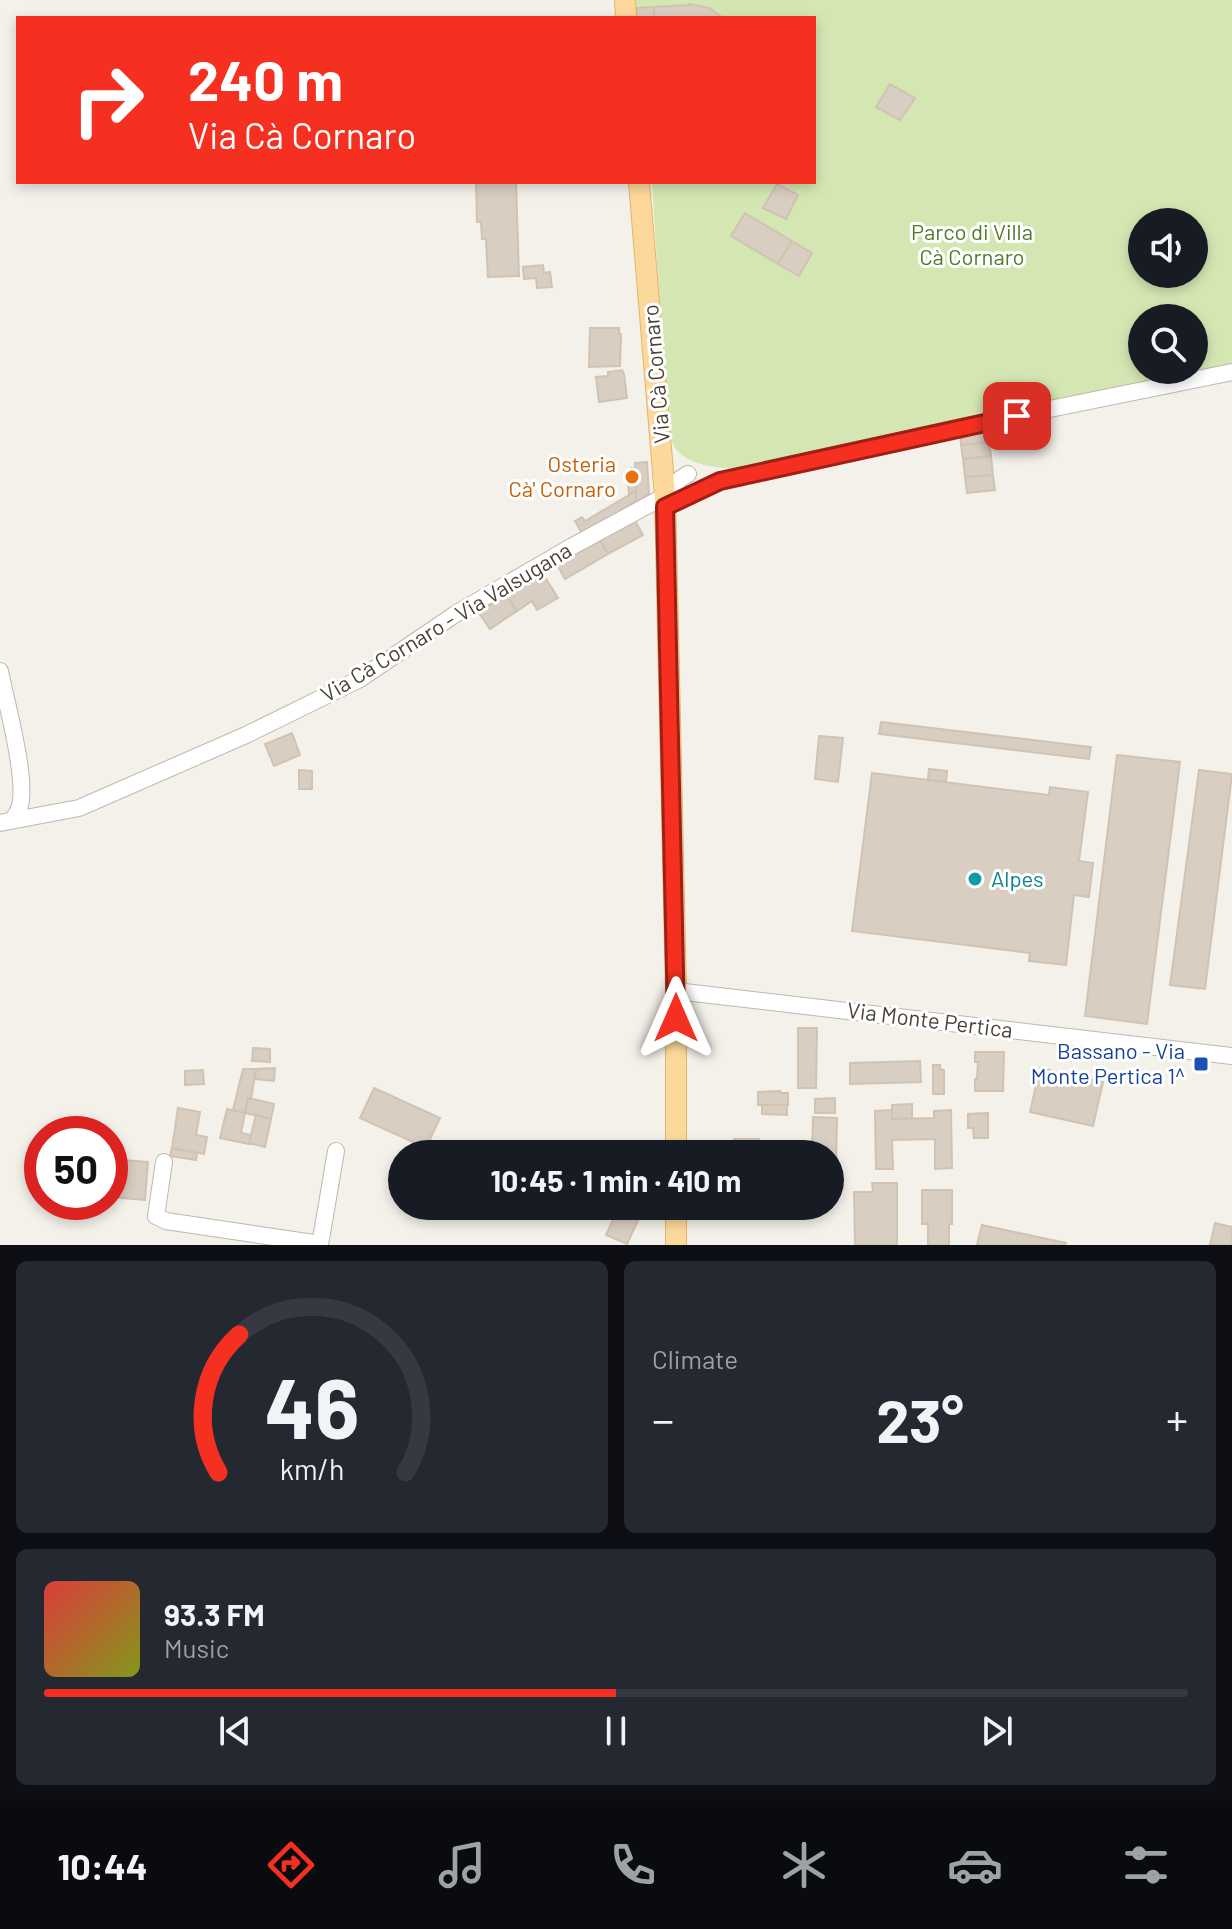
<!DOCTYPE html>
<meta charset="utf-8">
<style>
body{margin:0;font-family:Barlow,sans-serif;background:#242831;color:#f1f3f6;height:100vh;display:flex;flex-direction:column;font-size:30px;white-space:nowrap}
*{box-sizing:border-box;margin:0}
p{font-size:26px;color:#9ea1a6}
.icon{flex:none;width:44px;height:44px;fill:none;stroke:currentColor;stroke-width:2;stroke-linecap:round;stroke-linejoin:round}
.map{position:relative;height:1245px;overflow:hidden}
.details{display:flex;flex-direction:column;gap:16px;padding:16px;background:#0d0f14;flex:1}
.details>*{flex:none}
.hud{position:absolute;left:16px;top:16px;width:800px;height:168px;border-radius:0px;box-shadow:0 4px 12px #0003;background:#f53020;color:#fff;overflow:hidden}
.tools{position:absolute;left:1128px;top:208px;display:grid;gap:16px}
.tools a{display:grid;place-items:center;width:80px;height:80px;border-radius:50%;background:#171b24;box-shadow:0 4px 12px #0003;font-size:40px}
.speed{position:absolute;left:24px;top:1116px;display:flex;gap:16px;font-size:40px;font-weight:700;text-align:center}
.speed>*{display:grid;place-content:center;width:104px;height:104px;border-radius:50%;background:#171b24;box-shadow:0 4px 12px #0003;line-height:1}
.speed .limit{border:12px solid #d22;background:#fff;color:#111}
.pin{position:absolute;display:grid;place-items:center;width:68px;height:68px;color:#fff;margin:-34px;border-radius:16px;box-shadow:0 4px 12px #0006}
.me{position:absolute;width:88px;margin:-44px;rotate:0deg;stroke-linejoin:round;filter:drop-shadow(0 0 6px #0008)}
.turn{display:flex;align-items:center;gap:28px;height:168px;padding:0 40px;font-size:36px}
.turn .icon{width:104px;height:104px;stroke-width:2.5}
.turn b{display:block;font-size:56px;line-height:68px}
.big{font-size:60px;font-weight:700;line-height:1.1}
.details .card{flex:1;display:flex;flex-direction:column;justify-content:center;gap:12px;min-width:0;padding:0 28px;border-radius:12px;background:#242831}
.details .dial{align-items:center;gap:0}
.dial svg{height:208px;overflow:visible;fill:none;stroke:#363941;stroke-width:7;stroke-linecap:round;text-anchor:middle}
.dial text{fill:#f1f3f6;stroke:none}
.song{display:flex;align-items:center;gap:24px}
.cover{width:96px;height:96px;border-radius:12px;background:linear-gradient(135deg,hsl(0 70% 55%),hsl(70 70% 35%))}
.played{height:8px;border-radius:4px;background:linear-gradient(90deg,#f53020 50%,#363941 50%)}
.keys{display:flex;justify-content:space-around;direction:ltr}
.heat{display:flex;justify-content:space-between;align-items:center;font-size:44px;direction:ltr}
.details .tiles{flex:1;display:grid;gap:16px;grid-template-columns:1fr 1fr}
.card:last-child{grid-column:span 2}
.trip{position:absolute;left:388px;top:1140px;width:456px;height:80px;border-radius:40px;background:#171b24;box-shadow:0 4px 12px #0003;font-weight:700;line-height:80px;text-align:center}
.dock{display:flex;height:128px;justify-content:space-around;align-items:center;background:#090b0e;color:#9ea1a6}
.dock .icon{width:56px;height:56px}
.dock .current{color:#f53020}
.dock b{font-size:36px;color:#f1f3f6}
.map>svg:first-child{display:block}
.green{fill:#d4e7b3;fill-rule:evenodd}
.building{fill:#d9cec2;stroke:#d1c3b2;stroke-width:2}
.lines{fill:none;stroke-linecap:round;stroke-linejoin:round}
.minor-casing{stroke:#c0b7ac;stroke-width:18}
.major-casing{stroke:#e2b56a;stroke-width:22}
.minor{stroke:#fff;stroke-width:16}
.major{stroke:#fcd99b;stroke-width:20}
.route-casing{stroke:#9f1f15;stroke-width:20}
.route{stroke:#f53020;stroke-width:14}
.food-dot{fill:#e8710a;stroke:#fff;stroke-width:3}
.culture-dot{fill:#0f9aa8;stroke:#fff;stroke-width:3}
.transit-dot{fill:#1a4fb4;stroke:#fff;stroke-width:3}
.labels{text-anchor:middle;stroke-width:6;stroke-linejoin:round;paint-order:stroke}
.park-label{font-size:22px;fill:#4f7a2b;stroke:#fff}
.street-label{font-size:22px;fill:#484138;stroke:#fff}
.food-label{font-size:22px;fill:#c56008;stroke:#fff;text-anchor:end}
.culture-label{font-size:22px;fill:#0d838f;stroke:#fff;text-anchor:start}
.transit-label{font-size:22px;fill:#164399;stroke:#fff;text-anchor:end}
</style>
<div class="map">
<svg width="1232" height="1245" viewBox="0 0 1232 1245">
<rect width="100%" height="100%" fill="#f4f0ea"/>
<!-- green -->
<path class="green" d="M635 0H1232V364L737 469C712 467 678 465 670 437L664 375 652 182H814V18H637ZM1142 222H1194V274H1142ZM1142 318H1194V370H1142Z"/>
<!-- building -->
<path class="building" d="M689 4 709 8 723 18H654V7L689 5Z
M654 7V18H637V8Z
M890 84 915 98 900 120 876 107Z
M476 182H516L519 276 488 277 486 239H482L481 222H477Z
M777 184 798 195 786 219 763 208Z
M745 213 792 241 778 264 731 236Z
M792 241 812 253 799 276 778 264Z
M543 265 544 273 550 272 552 287 537 288 536 278 524 279 523 267Z
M590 328H619V334H621L620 366 589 367Z
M622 370 624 374 627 398 599 402 596 377 608 376V372Z
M1010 425 1011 440 961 445 960 431Z
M989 442 991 456 963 459 961 445Z
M991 456 993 475 965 477 963 459Z
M647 462 649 494 636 503 635 463Z
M631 468 635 469 636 491 629 494 627 473 631 472Z
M993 475 995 490 967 493 965 477Z
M636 491V501L583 535 575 521 582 517 585 521Z
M633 517 643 535 608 554 598 537Z
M598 537 608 554 565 579 555 561Z
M541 571 558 598 537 610 532 601 517 611 506 594Z
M506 594 517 611 490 629 479 613Z
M881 722 1091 747 1089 759 879 734Z
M292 733 300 755 274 766 265 744Z
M819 736 843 738 838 782 815 779Z
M1117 755 1180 762 1147 1024 1085 1016Z
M929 769 947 771 946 782 928 780Z
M299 770 312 771V789H299Z
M1199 770 1232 774 1205 989 1170 985Z
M872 773 1049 795 1050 787 1088 792 1079 861 1093 863 1089 897 1074 895 1066 965 1029 961 1030 953 852 931Z
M798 1028H817L816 1088H798Z
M253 1048 270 1049V1062L252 1061Z
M975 1052H1004L1003 1091H975V1079H977L978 1062H975Z
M920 1061 921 1082 850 1084V1063Z
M933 1065H940V1069L944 1070V1094H933Z
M275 1068 274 1081 255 1079 256 1069Z
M1040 1068 1103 1082 1093 1126 1030 1112Z
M243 1069H256L251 1099 248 1098 245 1113 233 1110Z
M203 1070 204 1084 185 1085V1071Z
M374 1088 440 1118 426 1148 360 1118Z
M780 1091 781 1093H788V1105H758V1092Z
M248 1098 274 1104 271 1119 245 1113Z
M835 1098V1113H815V1099Z
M912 1104V1118L892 1119V1105Z
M762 1105H787V1115L762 1114Z
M178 1108 200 1112 196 1135 207 1137 204 1154 172 1148Z
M227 1109 245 1113 241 1133 251 1135 249 1144 220 1138Z
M892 1110V1119L934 1118V1111L951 1110 952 1168 935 1169V1139L892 1140 893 1169H876L875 1111Z
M988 1113V1138H974L973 1128H968V1114Z
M256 1115 271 1119 265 1147 249 1143Z
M813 1117 837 1118 836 1169H830V1154H812Z
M734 1139H759V1154H734Z
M172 1148 197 1153 196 1160 170 1156Z
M110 1159 148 1162 145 1200 110 1197Z
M872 1183H897V1245H855L854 1192H873Z
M922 1190H952V1224H949V1245H928V1224H922Z
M619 1206 641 1214 627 1244 606 1235Z
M1215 1223 1232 1227V1245H1210Z
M982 1225 1066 1243 1065 1245H977Z"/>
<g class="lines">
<!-- minor casing -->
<g class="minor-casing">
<path id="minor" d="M665 507 720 481 956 428 1232 372
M0 671C6 702 29 783 19 809 17 814 15 816 12 820
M0 823 79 808 246 735 360 679 457 613 571 547 665 496 680 479 688 474
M676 991 1232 1056
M164 1162 156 1216 166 1221 320 1244
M320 1245 336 1151"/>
</g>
<!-- major casing -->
<g class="major-casing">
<path id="major" d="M625 0 626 18
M639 182 665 496 676 991V1154
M676 1245V1206"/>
</g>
<!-- minor -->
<use href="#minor" class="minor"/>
<!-- major -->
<use href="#major" class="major"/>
</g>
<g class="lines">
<!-- route casing -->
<g class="route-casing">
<path id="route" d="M676 1018 665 507 720 481 1017 416"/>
</g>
<!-- route -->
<use href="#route" class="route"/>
</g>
<!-- markers -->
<circle class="food-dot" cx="632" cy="477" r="8"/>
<circle class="culture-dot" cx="975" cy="879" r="8"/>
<rect class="transit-dot" x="1193" y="1056" width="16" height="16" rx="4"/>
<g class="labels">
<!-- park labels -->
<g class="park-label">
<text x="972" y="240">Parco di Villa<tspan x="972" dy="25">Cà Cornaro</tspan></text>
</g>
<!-- street labels -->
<g class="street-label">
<text transform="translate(656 374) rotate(-95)" y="8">Via Cà Cornaro</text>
<text transform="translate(446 622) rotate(-31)" y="8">Via Cà Cornaro - Via Valsugana</text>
<text transform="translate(930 1020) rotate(7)" y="8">Via Monte Pertica</text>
</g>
<!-- food labels -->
<g class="food-label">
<text x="616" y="472">Osteria<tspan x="616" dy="25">Cà' Cornaro</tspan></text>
</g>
<!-- culture labels -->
<g class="culture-label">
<text x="991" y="887">Alpes</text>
</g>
<!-- transit labels -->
<g class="transit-label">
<text x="1185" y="1059">Bassano - Via<tspan x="1185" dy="25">Monte Pertica 1^</tspan></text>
</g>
</g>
</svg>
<div class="tools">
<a><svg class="icon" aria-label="sound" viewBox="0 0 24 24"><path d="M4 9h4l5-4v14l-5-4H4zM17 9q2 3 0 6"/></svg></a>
<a><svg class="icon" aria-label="search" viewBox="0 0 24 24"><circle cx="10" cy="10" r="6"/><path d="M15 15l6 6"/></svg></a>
</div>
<div class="speed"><div class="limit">50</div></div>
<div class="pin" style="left:1017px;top:416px;background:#d93025"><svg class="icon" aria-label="arrive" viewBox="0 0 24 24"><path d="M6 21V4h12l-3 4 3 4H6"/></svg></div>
<svg class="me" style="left:676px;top:1018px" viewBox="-20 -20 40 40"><path d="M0-17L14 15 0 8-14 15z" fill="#f53020" stroke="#fff" stroke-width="4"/></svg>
<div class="trip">10:45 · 1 min · 410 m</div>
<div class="hud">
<div class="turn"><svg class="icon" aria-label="right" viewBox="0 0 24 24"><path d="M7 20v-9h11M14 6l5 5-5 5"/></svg><div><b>240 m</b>Via Cà Cornaro</div></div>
</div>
</div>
<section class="details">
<div class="tiles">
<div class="card dial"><svg viewBox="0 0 100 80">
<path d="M14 69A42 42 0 1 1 86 69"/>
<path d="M14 69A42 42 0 0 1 22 16" stroke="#f53020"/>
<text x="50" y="56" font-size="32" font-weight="700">46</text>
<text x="50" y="72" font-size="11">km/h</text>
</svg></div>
<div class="card"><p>Climate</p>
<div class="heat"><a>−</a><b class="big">23°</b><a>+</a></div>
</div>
<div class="card">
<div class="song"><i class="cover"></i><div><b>93.3 FM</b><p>Music</p></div></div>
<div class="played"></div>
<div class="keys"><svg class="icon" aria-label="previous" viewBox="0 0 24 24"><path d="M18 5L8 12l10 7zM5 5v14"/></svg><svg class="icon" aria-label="pause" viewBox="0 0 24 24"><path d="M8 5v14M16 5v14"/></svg><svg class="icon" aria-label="next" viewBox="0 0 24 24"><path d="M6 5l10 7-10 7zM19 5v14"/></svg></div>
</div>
</div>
</section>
<nav class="dock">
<b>10:44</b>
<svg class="icon current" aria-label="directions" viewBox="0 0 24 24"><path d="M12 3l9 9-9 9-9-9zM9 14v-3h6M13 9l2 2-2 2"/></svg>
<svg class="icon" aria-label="music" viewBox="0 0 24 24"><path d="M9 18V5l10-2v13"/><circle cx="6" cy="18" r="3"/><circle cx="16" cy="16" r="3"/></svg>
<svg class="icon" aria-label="phone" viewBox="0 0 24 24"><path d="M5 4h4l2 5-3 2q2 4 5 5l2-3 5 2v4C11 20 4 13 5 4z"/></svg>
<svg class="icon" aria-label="climate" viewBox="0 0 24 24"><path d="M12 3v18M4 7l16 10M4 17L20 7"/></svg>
<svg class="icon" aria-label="car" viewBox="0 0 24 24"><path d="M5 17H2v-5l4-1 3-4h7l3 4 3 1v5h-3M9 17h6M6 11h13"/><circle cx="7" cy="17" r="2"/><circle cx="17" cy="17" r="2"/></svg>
<svg class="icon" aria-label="filters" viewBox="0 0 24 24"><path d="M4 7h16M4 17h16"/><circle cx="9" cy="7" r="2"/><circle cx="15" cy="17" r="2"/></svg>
</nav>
